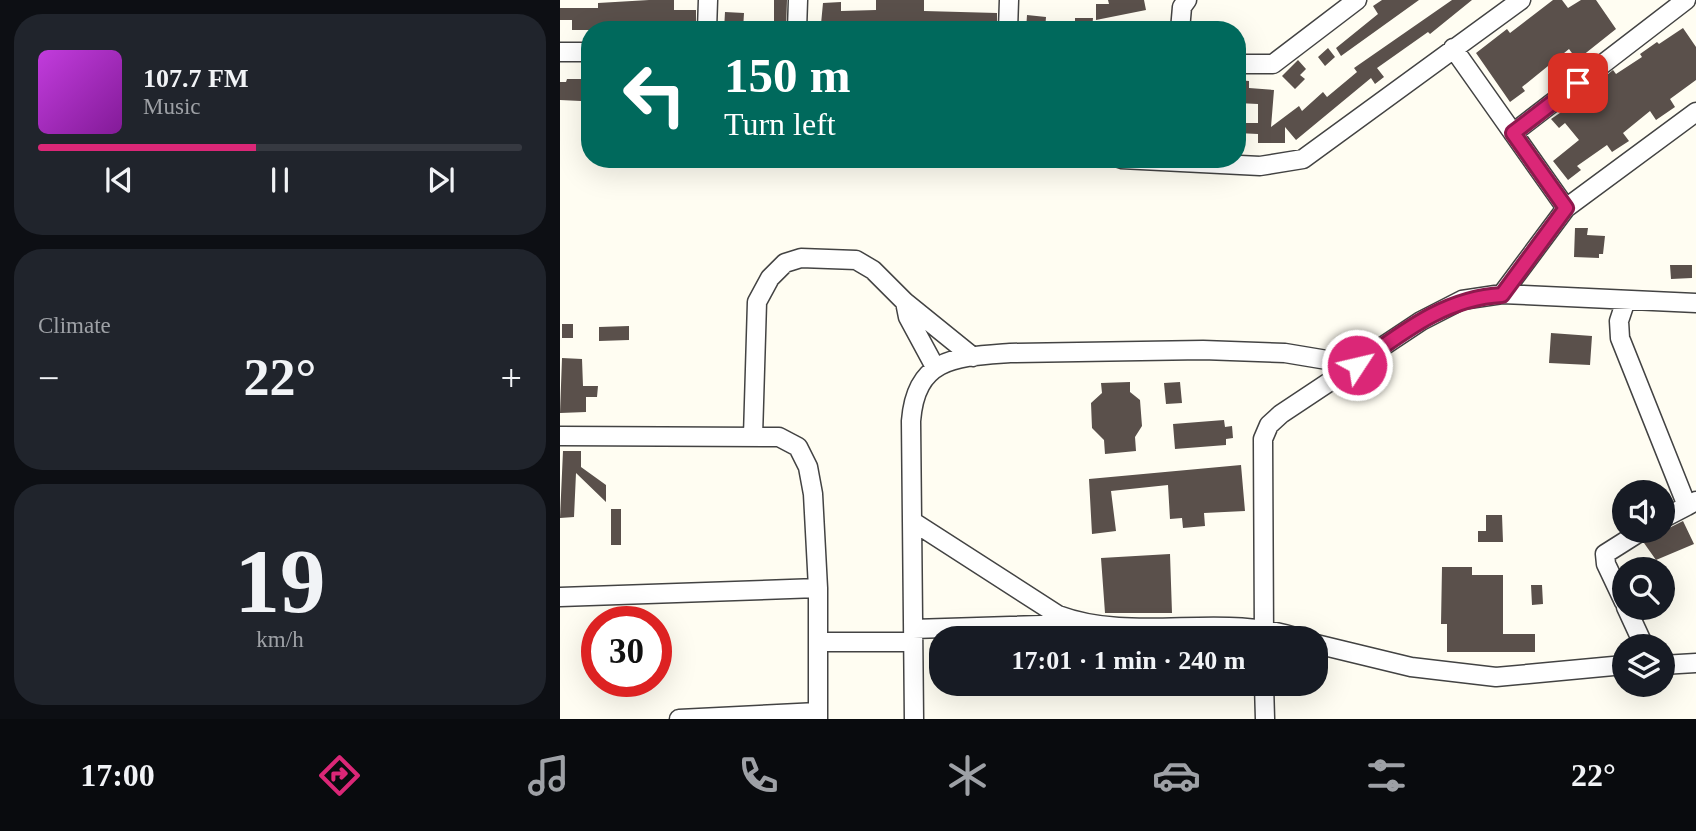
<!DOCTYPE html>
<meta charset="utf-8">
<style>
body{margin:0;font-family:"Times New Roman",serif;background:#20242c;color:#f1f3f6;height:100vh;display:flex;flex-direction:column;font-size:26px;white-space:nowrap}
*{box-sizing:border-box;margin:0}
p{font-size:23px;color:#9ea1a6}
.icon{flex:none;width:38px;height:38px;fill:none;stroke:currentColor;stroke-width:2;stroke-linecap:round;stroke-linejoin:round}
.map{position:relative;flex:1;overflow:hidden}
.side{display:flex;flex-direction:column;gap:14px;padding:14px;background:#0d0f14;width:560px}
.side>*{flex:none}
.top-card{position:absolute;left:21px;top:21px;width:665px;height:147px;border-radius:28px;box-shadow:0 7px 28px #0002;background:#00695c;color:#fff;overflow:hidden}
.fabs{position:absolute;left:1052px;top:480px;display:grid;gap:14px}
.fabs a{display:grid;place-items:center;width:63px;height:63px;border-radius:50%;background:#171b24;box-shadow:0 7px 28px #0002;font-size:35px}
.speed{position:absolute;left:21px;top:606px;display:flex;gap:14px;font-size:35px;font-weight:700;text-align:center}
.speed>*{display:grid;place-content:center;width:91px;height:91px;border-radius:50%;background:#171b24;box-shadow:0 7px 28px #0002;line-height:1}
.speed .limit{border:10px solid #d22;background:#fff;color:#111}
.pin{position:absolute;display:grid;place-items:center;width:60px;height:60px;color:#fff;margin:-30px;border-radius:14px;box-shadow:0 4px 10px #0006}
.me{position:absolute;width:77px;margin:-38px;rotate:55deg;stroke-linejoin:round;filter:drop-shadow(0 0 5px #0008)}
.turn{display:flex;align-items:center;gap:24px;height:147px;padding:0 28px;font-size:32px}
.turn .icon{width:91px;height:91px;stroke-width:2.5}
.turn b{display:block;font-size:49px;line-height:60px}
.big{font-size:52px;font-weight:700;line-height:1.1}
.side .tile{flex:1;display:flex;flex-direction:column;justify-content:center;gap:10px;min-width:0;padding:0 24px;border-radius:28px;background:#20242c}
.side .dial{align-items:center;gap:0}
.dial b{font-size:91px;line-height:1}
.song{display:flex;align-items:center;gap:21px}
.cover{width:84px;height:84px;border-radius:10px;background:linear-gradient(135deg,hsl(290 70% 55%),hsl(290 70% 35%))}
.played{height:7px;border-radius:4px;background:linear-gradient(90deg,#db2777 45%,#363941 45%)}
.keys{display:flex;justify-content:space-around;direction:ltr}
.heat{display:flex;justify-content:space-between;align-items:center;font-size:38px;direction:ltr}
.trip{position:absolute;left:369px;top:626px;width:399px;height:70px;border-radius:28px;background:#171b24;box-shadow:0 7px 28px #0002;font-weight:700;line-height:70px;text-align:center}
.dock{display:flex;height:112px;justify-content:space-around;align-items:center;background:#090b0e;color:#9ea1a6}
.dock .icon{width:49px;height:49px}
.dock .active{color:#db2777}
.dock b{font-size:32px;color:#f1f3f6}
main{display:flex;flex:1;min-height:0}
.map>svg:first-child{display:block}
.building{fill:#5a504b}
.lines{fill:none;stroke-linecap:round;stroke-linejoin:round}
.minor-casing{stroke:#434343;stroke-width:21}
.minor{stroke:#fff;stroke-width:18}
.route-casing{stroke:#8e194d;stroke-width:18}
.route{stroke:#db2777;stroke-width:12}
</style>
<main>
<section class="side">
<div class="tile">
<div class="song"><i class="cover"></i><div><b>107.7 FM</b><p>Music</p></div></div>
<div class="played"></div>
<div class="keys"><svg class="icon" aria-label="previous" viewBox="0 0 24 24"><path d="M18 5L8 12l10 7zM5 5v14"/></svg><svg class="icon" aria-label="pause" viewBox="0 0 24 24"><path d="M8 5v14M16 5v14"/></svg><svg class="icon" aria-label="next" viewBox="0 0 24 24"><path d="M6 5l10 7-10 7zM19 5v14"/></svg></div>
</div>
<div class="tile"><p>Climate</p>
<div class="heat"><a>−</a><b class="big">22°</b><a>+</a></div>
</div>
<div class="tile dial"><b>19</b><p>km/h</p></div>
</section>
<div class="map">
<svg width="1136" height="719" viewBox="0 0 1136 719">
<rect width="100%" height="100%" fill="#fffdf2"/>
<!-- building -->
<path class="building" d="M89 0H114V10H136V23H114L113 30H12V20H0V8H38V3Z
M214 0H227L226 29H214Z
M316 0H364V11L437 13V26L359 24V30H344L315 27V24L281 25V30H263L261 24 263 3 281 2V11L316 10Z
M548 0H584L586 10 536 20V4H549Z
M822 0H859L781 56 776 48 818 14 813 6Z
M892 0H912L870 34 868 32 817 68 824 77 815 84 811 78 736 140 725 127V143H698V134L677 133V123H698V104L677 103V80L689 81V88L714 90 711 127 739 106 742 111 763 92 767 97 797 72 794 68Z
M993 0H1002L1008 8 1021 0H1036L1056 29 1017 60 1009 49 962 87 965 91 950 102 916 53 947 29 950 33Z
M165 12 184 13 183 30H164Z
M467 15 486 17 485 30H466Z
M515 18H533L532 30H515Z
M1123 28 1136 47V80L1110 99 1115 107 1096 120 1090 111 1063 133 1069 141 1052 152 1047 145 1017 166 1021 170 1008 180 993 161 1019 140 1005 123 999 128 991 119 1044 83 1042 79 1053 70 1056 74 1082 57 1080 54 1097 42 1099 44Z
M768 48 775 57 765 66 758 57Z
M738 60 746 69 740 75 745 79 735 89 722 76Z
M7 79H21V101L0 100V82H6Z
M1015 228H1028L1027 235 1045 236 1043 254H1039V258L1014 257Z
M1110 265H1132V278L1111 279Z
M2 324H13V338H2Z
M69 326V340L39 341V327Z
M991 333 1032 336 1030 365 989 363Z
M2 358 22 359 23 386H38L37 397H26V412L0 413Z
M570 382V392L580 400 582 426 575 437 576 451 545 454 544 440 532 428 531 403 542 393 541 383Z
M620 382 622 403 606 404 604 383Z
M664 420 665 427 672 426 673 438 666 439V445L615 449 613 424Z
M3 451H21V467L46 485V502L16 473 14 517 0 518Z
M681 465 685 511 644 513 645 526 623 528 622 518 610 519 608 485 551 491 556 531 532 534 529 479Z
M51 509H61V545H51Z
M926 515H942L943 542H918V531H926Z
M1123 521 1134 544 1096 560 1084 543 1094 531 1107 529Z
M610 554 612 613H545L541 558Z
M882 567H912V575H943V634H975V652H887V624H881Z
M971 585H982L983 604 972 605Z"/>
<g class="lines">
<!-- minor casing -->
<g class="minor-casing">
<path id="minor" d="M147 30 148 0
M237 30 238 0
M448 30 449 0
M620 30 622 7 627 0
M893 48 1006 208
M0 52H30
M677 64H713L797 0
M953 133 1126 0
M561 159 700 166 743 159 961 0
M942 294 1006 208 1136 112
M1066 300 1059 321 1060 338 1127 506 1136 501
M345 302 348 317 375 367
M0 436 219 437 238 447 248 467 253 494 258 588V719
M193 436 197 302 210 278 225 263 241 258 296 260 313 270 345 302 413 357
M1102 519 1127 506
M352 521 498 615C576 644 663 611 741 639
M0 597 258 588
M1064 602 1046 564 1045 554 1083 530
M1066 607 1084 646
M353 629 514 624
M704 639 703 439 709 425 721 414 861 321 902 300 942 294 1136 303
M258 642H353
M756 644 851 667 936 677 1064 665
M1102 665 1136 663
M704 684 705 719
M119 719 258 712
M354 719 351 421C356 357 396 357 450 353L643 350 725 353 797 365"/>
</g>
<!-- minor -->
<use href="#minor" class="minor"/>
</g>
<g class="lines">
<!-- route casing -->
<g class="route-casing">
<path id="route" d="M797 365C842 333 884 298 942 295L1006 208 953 133 1018 83"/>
</g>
<!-- route -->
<use href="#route" class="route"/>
</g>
</svg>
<div class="fabs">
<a><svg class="icon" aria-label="sound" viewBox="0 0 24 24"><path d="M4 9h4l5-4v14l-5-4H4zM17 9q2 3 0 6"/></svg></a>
<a><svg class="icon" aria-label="search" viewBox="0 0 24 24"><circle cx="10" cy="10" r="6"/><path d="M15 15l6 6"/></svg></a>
<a><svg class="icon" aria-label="layers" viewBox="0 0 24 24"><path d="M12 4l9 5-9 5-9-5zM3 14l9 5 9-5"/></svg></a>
</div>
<div class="speed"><div class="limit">30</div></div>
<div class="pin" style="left:1018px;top:83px;background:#d93025"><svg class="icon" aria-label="arrive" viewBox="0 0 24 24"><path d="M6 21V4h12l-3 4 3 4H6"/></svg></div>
<svg class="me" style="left:797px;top:365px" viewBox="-20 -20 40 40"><circle r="17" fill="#db2777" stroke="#fff" stroke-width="3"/><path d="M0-11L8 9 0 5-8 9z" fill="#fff"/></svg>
<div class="trip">17:01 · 1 min · 240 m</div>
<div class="top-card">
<div class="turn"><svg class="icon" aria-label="left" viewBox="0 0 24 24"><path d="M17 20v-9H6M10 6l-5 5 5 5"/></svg><div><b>150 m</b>Turn left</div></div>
</div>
</div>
</main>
<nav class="dock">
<b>17:00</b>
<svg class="icon active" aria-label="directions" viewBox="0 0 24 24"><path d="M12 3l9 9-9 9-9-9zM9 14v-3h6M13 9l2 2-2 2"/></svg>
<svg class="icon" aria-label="music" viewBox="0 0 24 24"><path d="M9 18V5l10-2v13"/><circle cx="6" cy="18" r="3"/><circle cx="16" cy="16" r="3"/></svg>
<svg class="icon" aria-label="phone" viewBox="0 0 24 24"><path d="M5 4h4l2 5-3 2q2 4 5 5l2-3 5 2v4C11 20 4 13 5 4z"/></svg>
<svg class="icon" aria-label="climate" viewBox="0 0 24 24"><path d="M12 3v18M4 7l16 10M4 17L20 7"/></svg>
<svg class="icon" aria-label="car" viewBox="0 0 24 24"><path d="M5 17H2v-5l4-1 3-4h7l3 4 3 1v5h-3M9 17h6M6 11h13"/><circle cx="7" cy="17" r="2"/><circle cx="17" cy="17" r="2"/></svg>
<svg class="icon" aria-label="filters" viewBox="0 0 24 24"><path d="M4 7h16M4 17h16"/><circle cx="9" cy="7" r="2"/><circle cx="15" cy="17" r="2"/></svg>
<b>22°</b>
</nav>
